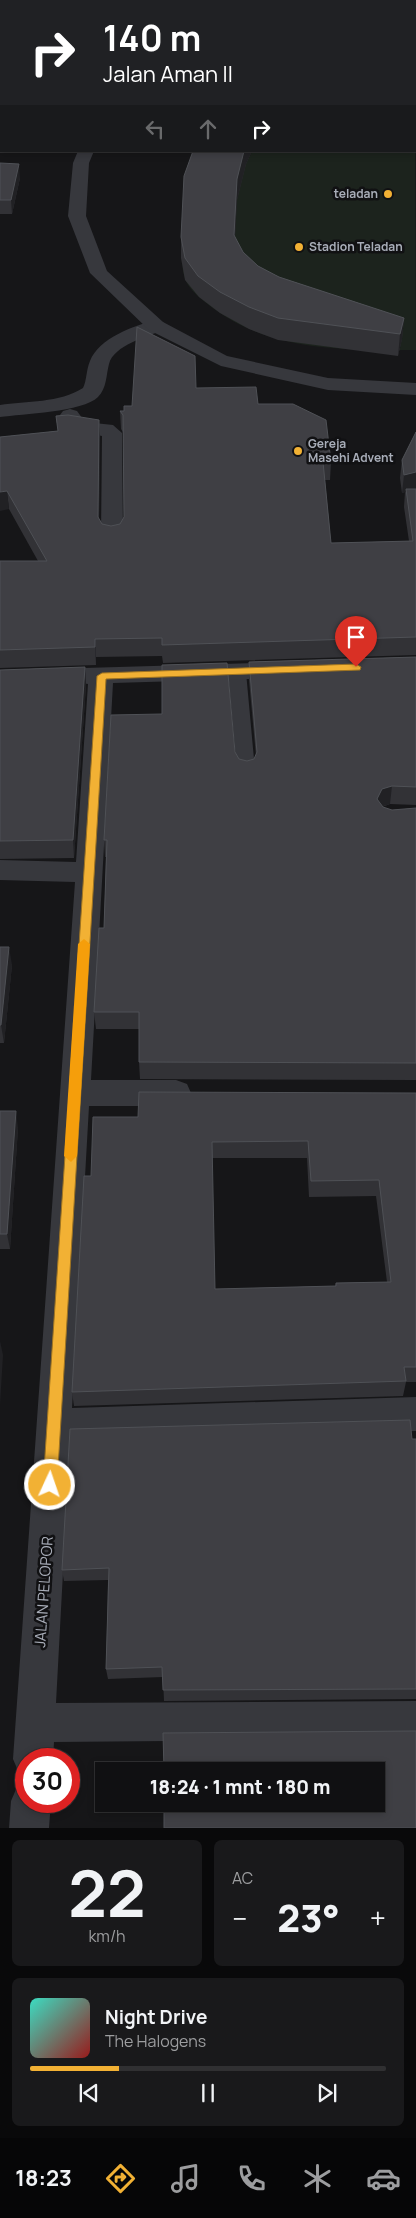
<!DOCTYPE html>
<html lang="id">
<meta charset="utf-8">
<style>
body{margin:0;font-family:Manrope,sans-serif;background:#19191b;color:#f1f3f6;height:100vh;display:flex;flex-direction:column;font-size:19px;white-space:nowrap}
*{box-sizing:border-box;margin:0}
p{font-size:16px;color:#9c9d9f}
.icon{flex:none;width:28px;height:28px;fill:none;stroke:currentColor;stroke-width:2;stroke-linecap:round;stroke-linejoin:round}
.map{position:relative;height:1828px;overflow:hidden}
.details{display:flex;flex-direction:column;gap:12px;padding:12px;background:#09090a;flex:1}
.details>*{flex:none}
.guide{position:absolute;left:0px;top:0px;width:416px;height:152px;box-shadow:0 2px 8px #0003,0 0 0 1px #303032;background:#202124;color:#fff;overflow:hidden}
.speed{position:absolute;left:15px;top:1748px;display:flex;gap:10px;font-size:25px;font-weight:700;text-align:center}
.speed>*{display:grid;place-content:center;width:65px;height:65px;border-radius:50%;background:#101012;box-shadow:0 2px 8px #0003,0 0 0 1px #303032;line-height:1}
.speed .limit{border:8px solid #d22;background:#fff;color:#111}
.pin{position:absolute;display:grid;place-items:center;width:42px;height:42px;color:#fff;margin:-51px -21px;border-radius:50% 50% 50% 0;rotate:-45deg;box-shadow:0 0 5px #0007}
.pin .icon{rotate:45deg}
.me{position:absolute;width:55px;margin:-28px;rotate:3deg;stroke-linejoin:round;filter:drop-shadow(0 0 4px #0008)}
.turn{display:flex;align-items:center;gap:18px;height:105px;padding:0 20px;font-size:22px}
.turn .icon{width:65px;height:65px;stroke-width:2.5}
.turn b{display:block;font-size:35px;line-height:42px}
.lanes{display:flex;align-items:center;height:48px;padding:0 20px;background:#0003;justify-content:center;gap:25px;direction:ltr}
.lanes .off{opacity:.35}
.big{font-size:38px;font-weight:800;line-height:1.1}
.details .card{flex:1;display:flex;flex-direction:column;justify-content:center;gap:8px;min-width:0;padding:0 18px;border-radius:8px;background:#19191b}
.details .dial{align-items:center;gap:0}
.dial b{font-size:65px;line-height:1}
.song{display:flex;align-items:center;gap:15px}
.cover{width:60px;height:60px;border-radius:8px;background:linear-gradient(135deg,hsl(170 70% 55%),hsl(0 70% 35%))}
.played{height:5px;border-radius:2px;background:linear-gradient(90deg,#f2b134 25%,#303032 25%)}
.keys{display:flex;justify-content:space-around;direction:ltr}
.heat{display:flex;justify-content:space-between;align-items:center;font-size:28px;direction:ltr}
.details .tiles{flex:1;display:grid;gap:12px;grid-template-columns:1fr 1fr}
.card:last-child{grid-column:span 2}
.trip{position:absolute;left:95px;top:1762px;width:290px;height:50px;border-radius:0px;background:#101012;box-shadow:0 2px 8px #0003,0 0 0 1px #303032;font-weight:800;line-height:50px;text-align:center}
.menu{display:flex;height:80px;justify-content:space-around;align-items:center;background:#060607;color:#9c9d9f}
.menu .icon{width:35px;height:35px}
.menu .current{color:#f2b134}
.menu b{font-size:22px;color:#f1f3f6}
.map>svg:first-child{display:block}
.green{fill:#1c231d}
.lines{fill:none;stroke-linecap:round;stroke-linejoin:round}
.service{fill:#37383d;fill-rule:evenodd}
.minor{fill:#37383d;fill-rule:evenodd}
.tertiary{fill:#37383d;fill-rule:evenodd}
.wall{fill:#323236;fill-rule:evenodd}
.shaded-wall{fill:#212124}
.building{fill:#3f3f44;stroke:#4f5156;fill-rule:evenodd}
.route{fill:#f2b134;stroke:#9d7322}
.slow{fill:#f59e0b}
.poi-dot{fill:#f2b134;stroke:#111113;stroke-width:2}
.labels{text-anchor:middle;stroke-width:5;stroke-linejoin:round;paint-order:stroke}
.far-poi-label{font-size:12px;font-weight:bold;fill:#a8adb8;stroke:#111113;text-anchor:start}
.street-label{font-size:15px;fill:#a8adb8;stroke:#111113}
</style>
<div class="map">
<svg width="416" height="1828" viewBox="0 0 416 1828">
<rect width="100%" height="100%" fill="#161618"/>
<!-- green -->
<path class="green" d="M220 0H416V30L415 1Z
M415 61 416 350C346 350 273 352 214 309 204 301 190 292 185 279 175 254 196 180 201 151H415Z"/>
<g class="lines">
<!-- service -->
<path class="service" d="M415 49H416V55H415Z
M237 666 243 668 246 672 255 770 253 775 246 777 239 775 237 770 228 672 231 668Z"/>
<!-- minor -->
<path class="minor" d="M156 320 163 322 166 326 163 330C147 337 114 345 109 364 106 375 107 388 98 397 83 412 22 414 0 417V405C26 401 60 403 83 388 87 380 86 370 90 361 99 338 133 326 156 320Z
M70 409 77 411 85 422 113 425 122 433 123 535 120 540 112 542 104 540 101 535 102 436C81 431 71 440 60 415L63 411Z
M286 662 295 664 298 670 295 676 286 678 113 683 91 1080H176L187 1084 191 1093 187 1102 176 1106H89L72 1408 416 1397V1431L70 1441 56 1703 416 1701V1739L54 1742 53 1759H26V1776L19 1773 13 1759 75 882 0 880V860L76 862 88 684 75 682 72 676 75 670 84 668Z
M26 1783V1801H51L49 1828H9L11 1801 17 1787Z"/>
<!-- tertiary -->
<path class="tertiary" d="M185 0H199V1H185Z
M78 151H94L89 163 86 216 107 271 163 322 227 356 328 378 416 383V395L328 390 221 366 149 330 90 273 68 216 73 163Z"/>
</g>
<!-- wall -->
<path class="wall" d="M415 52H416V105H415Z
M193 151H252L246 164 237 200 235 237 243 252 258 266 279 277 404 318 402 339 398 356 278 340 249 329 220 313 199 297 185 280 181 258V237Z
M0 163 20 178 12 214H0Z
M196 388 258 404 331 462 330 480H325L331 543 409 541 404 507 405 492 402 493 400 478 402 460 416 432V655L163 663 162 656 96 657V665L0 668V561H38L9 509 0 437 58 431 56 416 99 420 100 438 99 519 102 524 111 526 120 524 124 517 123 432 121 429 120 411H124L132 406Z
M416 657V805L390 804 382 807 392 810 416 808V1080L140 1079 139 1062V1029H96L94 1012 104 928 106 857H105L104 840 235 752 239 759 247 761 254 759 256 756 249 680V662Z
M85 667 86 685 74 858 0 859V670Z
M0 947 12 965 4 1043H0Z
M416 1093V1382H406L403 1396 74 1406 72 1392 91 1176 138 1117ZM212 1158H307L309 1197 376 1196 387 1282 336 1283 335 1286 215 1289Z
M0 1111 18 1128 10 1249H0Z
M412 1439H416V1699L164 1701 163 1677 108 1679 106 1669 108 1580 64 1581 62 1570Z"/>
<!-- shaded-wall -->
<path class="shaded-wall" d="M55 0H68L67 1H54Z
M1 55V70L0 71V57Z
M1 117V136L0 140V122Z
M244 151H252L246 164 237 200 234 256V235L237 179Z
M19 164 20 178 12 214 11 200Z
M404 318 402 339 398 356 400 334Z
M99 420 100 438 99 535 98 517Z
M416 472V490L406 489V492L402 493 404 475Z
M7 491 9 509 0 511V492Z
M95 639 96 657V665L95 647Z
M85 667 86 685 74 858 73 840Z
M392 786 390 804 380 807 377 799 382 789Z
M9 947 12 965 4 1043 1 1025Z
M16 1111 18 1128 10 1249 7 1234Z
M0 1341 3 1355 0 1405Z"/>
<!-- building -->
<path class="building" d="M0 0H55L54 1H1V9L0 8Z
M1 12V55L0 57V19Z
M415 52H416V85H415Z
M193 151H244L237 179 234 235 243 252 258 266 279 277 404 318 400 334 278 318 249 307 220 292 198 276 185 258 181 237 184 176Z
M0 163 19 164 11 200H0Z
M137 327 195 356 196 388 256 387 258 404H293L326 420 331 462H323L331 543 413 541 406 489H416V637L162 645V638L95 639V647L0 650V561H47L7 491 0 492V437L58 431 56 416 68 415 99 420 98 517 102 524 111 526 120 524 124 517 123 415 120 411H124V406H132Z
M416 432V472L404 475 402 460Z
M416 657V787L392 786 382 789 377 799 383 807 392 810 416 808V1063L139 1062V1012H94L99 928H104L107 840H104L111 715 162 714V665L227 663 235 752 239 759 247 761 254 759 257 752 249 662Z
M85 667 73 840 0 841V670Z
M0 947H9L1 1025H0Z
M139 1092 416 1093V1367H404L406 1381 72 1392 84 1176H91L93 1117H138ZM308 1141 311 1181 379 1180 391 1282 336 1283V1286L215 1289 212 1142Z
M0 1111H16L7 1234H0Z
M410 1420 412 1439H416V1689L163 1690 162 1667 106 1669 109 1568 62 1570 70 1429Z
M416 1731V1828H164V1804H376V1771H164L163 1733Z"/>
<!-- route -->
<path class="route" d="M356 664 361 667 360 670 106 679 57 1485 55 1490 50 1492 45 1490 43 1485 97 676 102 673Z"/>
<!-- slow -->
<path class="slow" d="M84 939 90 944 77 1156 71 1162 64 1156 78 944Z"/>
<!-- markers -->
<g class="poi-dot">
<circle cx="388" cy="194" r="5"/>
<circle cx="299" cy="247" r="5"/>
<circle cx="298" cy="451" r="5"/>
</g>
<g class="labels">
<!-- far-poi labels -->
<g class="far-poi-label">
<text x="378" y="198" text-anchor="end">teladan</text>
<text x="309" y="251">Stadion Teladan</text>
<text x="308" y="448">Gereja<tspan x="308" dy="14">Masehi Advent</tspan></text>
</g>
<!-- street labels -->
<g class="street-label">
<text transform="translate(44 1592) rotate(-86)" y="5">JALAN PELOPOR</text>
</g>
</g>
</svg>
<div class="speed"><div class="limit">30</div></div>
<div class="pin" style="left:356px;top:667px;background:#d93025"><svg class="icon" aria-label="arrive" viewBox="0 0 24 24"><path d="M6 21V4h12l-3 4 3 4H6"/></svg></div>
<svg class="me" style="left:50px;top:1485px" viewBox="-20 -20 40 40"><circle r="17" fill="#f2b134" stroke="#fff" stroke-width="3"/><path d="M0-11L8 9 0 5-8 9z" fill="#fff"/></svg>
<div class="trip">18:24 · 1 mnt · 180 m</div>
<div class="guide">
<div class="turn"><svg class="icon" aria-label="right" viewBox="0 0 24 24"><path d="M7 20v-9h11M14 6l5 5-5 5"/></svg><div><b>140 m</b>Jalan Aman II</div></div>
<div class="lanes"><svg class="icon off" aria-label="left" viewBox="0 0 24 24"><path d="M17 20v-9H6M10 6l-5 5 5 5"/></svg><svg class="icon off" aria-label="ahead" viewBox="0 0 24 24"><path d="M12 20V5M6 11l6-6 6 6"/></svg><svg class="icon" aria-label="right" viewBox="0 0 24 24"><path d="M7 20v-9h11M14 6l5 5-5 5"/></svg></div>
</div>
</div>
<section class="details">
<div class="tiles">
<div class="card dial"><b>22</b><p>km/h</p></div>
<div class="card"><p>AC</p>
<div class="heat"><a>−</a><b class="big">23°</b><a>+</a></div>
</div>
<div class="card">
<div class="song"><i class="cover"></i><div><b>Night Drive</b><p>The Halogens</p></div></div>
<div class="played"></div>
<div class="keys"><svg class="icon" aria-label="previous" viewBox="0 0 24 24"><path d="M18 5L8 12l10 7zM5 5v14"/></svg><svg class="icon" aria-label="pause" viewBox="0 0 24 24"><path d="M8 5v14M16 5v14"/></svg><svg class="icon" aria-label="next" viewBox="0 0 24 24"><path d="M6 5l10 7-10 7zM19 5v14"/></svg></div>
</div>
</div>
</section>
<nav class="menu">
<b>18:23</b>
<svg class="icon current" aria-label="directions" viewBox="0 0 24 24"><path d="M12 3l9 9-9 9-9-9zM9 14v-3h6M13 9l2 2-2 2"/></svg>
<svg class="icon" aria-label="music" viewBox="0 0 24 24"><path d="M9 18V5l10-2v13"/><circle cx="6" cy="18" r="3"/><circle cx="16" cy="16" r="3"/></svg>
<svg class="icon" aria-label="phone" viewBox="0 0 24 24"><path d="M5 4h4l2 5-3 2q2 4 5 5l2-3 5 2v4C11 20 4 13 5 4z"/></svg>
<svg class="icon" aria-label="climate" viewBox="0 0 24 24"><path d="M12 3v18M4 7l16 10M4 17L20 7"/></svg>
<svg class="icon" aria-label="car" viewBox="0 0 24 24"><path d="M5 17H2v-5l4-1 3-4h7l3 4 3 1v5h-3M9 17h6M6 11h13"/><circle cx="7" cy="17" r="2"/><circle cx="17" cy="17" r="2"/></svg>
</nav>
